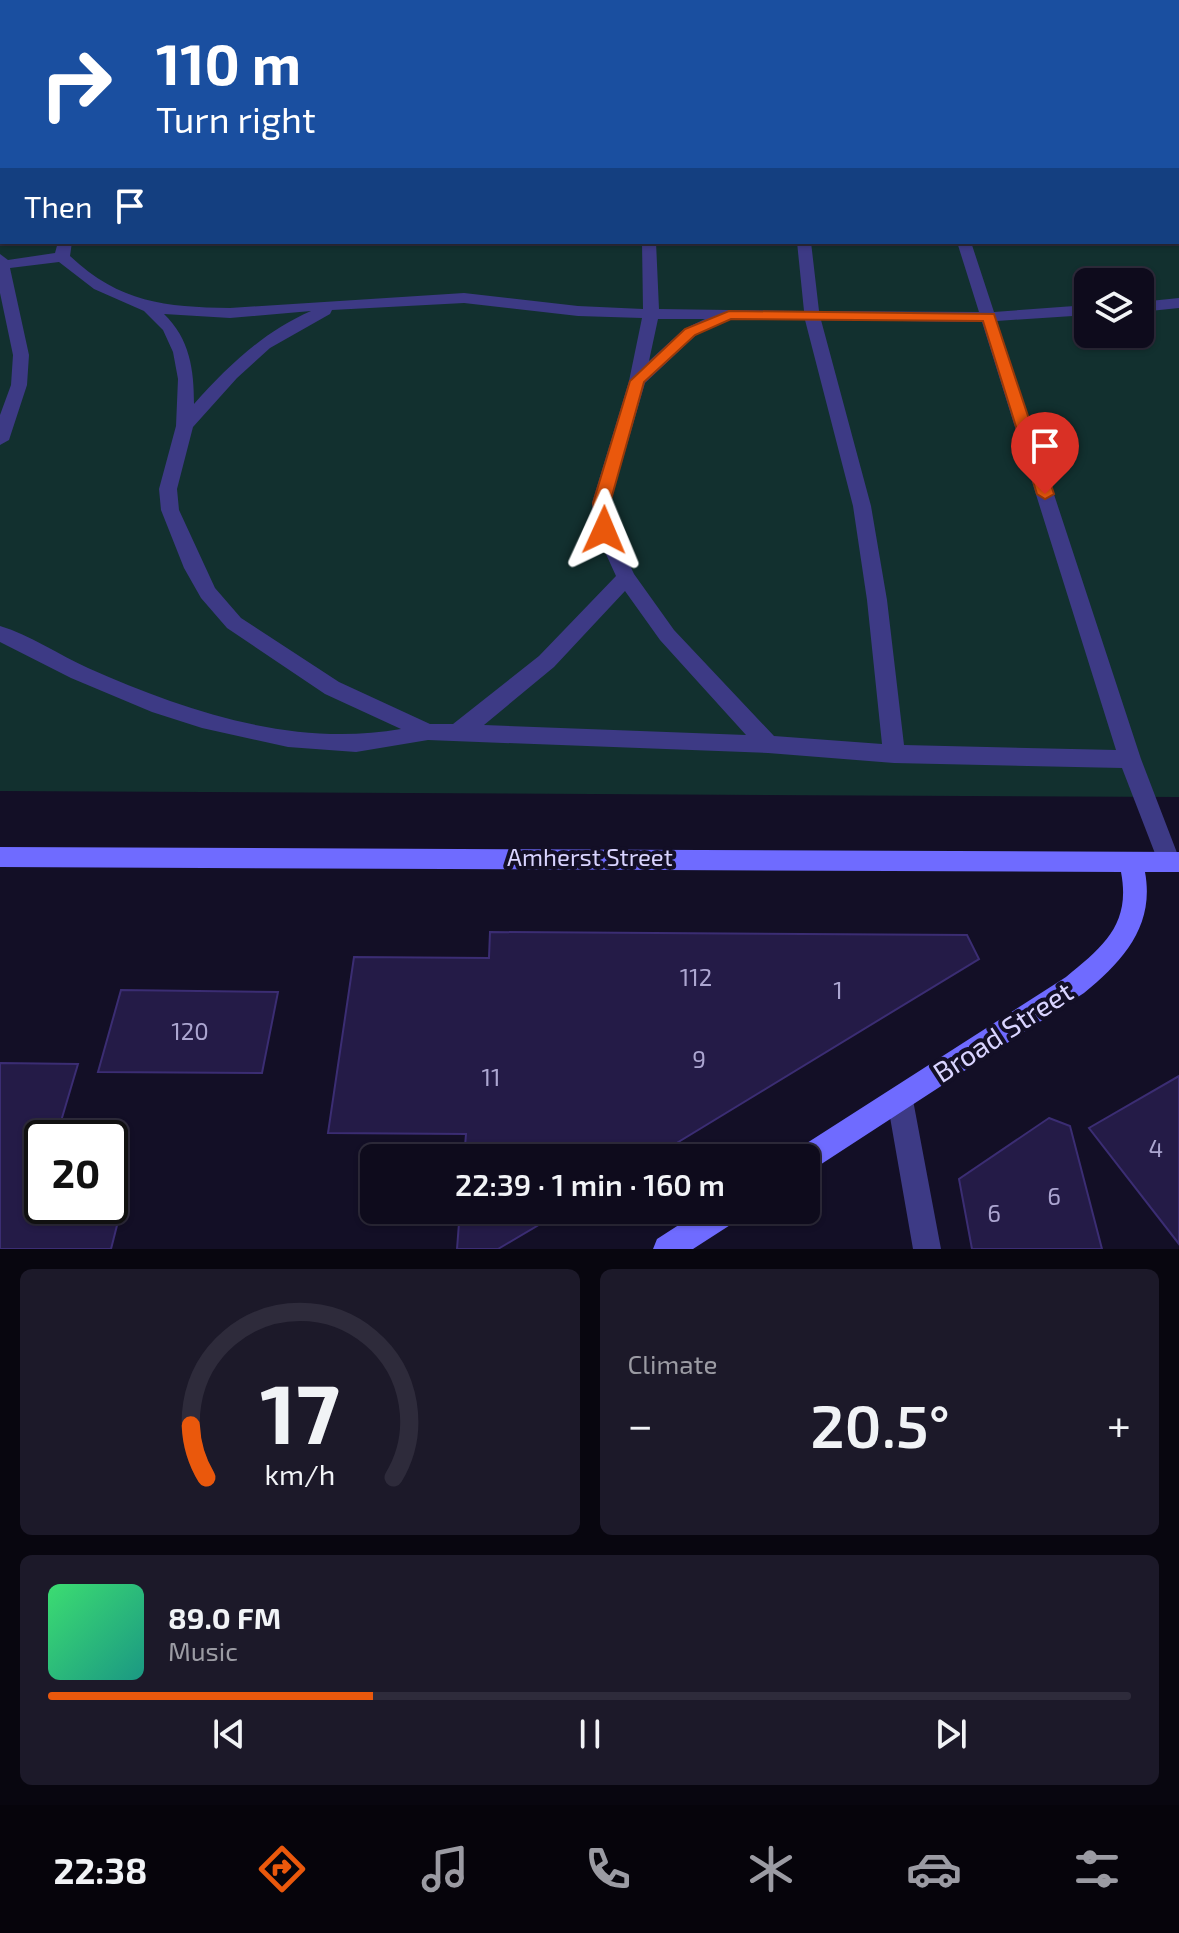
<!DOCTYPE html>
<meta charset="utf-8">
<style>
body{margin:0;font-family:"Exo 2",sans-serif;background:#1c1929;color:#f1f3f6;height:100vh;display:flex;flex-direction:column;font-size:30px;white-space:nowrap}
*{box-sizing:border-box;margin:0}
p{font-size:26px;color:#9b9ba3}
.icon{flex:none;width:44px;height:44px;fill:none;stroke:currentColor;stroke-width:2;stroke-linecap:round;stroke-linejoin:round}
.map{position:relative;height:1249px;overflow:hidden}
.panel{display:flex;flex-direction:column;gap:20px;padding:20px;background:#08060f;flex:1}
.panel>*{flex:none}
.banner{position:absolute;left:0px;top:0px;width:1180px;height:244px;box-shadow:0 2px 6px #0004,0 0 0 2px #2e2b3b;background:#1a4fa0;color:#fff;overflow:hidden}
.fabs{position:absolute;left:1074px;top:268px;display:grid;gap:16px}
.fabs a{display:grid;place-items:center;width:80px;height:80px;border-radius:12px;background:#0e0b1c;box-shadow:0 2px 6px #0004,0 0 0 2px #2e2b3b;font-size:40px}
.speed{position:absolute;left:24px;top:1120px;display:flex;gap:16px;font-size:40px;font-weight:700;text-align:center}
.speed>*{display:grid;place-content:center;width:104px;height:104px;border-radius:50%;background:#0e0b1c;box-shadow:0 2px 6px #0004,0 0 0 2px #2e2b3b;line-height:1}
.speed .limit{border:4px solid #111;border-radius:12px;background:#fff;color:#111}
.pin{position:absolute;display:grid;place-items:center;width:68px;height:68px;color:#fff;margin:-82px -34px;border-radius:50% 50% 50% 0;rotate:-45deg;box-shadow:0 0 8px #0007}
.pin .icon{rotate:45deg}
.me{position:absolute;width:88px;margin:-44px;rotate:1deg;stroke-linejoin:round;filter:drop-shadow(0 0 6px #0008)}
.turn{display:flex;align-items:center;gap:28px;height:168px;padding:0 24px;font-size:36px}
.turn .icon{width:104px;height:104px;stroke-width:2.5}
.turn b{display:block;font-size:56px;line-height:68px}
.then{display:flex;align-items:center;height:76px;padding:0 24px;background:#0003;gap:16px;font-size:30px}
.big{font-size:60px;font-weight:600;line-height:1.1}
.panel .widget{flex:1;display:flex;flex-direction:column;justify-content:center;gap:12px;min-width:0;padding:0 28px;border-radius:12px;background:#1c1929}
.panel .dial{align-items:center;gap:0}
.dial svg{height:208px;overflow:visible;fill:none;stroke:#2e2b3b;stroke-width:7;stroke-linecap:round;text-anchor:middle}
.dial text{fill:#f1f3f6;stroke:none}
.song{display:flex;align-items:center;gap:24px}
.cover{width:96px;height:96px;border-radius:12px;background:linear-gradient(135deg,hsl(140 70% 55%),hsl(170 70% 35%))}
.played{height:8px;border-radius:4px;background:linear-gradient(90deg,#ea580c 30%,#2e2b3b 30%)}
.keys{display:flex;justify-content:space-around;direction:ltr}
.heat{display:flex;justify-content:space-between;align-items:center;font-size:44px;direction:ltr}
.panel .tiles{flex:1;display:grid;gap:20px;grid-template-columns:1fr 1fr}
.widget:last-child{grid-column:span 2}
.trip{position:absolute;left:360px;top:1144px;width:460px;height:80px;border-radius:12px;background:#0e0b1c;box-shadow:0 2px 6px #0004,0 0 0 2px #2e2b3b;font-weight:600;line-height:80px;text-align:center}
.dock{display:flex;height:128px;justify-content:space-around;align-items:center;background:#06040b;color:#9b9ba3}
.dock .icon{width:56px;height:56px}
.dock .selected{color:#ea580c}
.dock b{font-size:36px;color:#f1f3f6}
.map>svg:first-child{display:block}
.green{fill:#12302f;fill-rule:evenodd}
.building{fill:#241b47;stroke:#3b2d73;stroke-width:2}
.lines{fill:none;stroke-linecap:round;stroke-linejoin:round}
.lane{fill:#3d3a85;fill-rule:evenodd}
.secondary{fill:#6f6bff;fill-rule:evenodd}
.route{fill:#ea580c;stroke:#983908;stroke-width:2}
.labels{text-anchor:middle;stroke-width:8;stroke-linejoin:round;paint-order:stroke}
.street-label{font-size:24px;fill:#d9d4ff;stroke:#130f26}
.near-number-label{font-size:24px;fill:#aca6d1}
.near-street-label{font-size:28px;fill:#d9d4ff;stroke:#130f26}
</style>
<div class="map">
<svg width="1179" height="1249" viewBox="0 0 1179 1249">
<rect width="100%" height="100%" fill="#130f26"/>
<!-- green -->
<path class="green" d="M0 0H1179V797L0 791ZM2 2H1178V242H2ZM1088 282H1140V334H1088Z"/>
<!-- building -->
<path class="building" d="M490 932 967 935 979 959 652 1158H464L466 1134 328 1133 354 957 489 958Z
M121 990 278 992 262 1073 98 1072Z
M0 1063 78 1064 56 1138H42V1187L39 1197H42V1206H110V1198H124L111 1249H0Z
M1179 1076V1244L1089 1128Z
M1049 1118 1070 1126 1102 1249H972L959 1179Z
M460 1210H564L498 1249H457Z"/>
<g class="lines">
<!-- lane -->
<path class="lane" d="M116 0H138L140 2H118Z
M321 0H334L319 2Z
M415 0H427L428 2H416Z
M721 0H745L719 2Z
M753 0H765L766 2H754Z
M834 0H846L848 2H836Z
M865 0H888L890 2H867Z
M1093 0H1109L1111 2H1095Z
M1179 0V6H1178V2H1173Z
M1178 25H1179V32H1178Z
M2 115V126L0 127V116Z
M1178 157H1179V166H1178Z
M1178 186H1179V194H1178Z
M58 242H72L70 256C120 303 165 307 230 308L464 293 578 306 643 309 642 242H656L659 309 804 311 797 242H811L819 311 979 312 957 242H971L994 312 1088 305V315L997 321 1141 759 1179 858 1177 869 1169 872 1161 869 1122 768 894 763 768 753 428 740 356 752 288 747 202 728 152 712 71 678 0 642V626C30 635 59 655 88 668 185 711 294 748 401 729L325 694 227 628 201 598 184 568 161 510 159 489 176 426 178 379 173 352 163 330 144 311 94 289 59 262 10 268 29 355 27 385 9 440 0 445V415L11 385 13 355 0 293V254L8 260 55 253ZM464 303 578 316 642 318 629 381 592 503 595 530 616 576 539 656 453 724H430L339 682 241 618 215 588 179 510 177 489 193 427 237 378 270 348 330 314 332 310ZM311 311C263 332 228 366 194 404 194 370 190 339 164 314L230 318ZM658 319H705L684 329 649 361ZM729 319 805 320 853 506 867 600 882 744 774 736 674 630 634 574 613 530 610 503 645 383 696 335ZM821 320 982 322 1116 750 904 745 887 600 871 506ZM625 591 660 640 746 735 484 725 554 667Z
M1179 298V308L1140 312V302Z
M900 1087 909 1091 913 1100 941 1249H913L887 1100 891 1091Z"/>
<!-- secondary -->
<path class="secondary" d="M0 847 1179 852V872H1145C1155 926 1123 961 1084 993L806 1174V1158H793L796 1150 1066 977C1104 946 1131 924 1121 872L0 867Z
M702 1210H742L738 1220 693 1249H653L657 1239Z"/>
</g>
<!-- route -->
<path class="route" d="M729 311 994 314 1054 494 1045 499 1037 494 983 321 731 319 695 335 644 382 610 503 613 530 604 536 598 534 593 503 630 381 685 329Z"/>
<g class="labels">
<!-- street labels -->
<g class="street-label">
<text x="590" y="866">Amherst Street</text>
</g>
<!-- near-number labels -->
<g class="near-number-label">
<text x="696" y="986">112</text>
<text x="838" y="999">1</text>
<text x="190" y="1040">120</text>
<text x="699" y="1068">9</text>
<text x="491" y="1086">11</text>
<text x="1156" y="1157">4</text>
<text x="1054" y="1205">6</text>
<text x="994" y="1222">6</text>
</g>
<!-- near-street labels -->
<g class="near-street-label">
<text transform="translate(1003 1032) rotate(-33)" y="10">Broad Street</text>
</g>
</g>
</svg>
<div class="fabs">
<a><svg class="icon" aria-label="layers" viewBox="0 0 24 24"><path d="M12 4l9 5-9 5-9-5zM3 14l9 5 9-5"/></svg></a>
</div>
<div class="speed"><div class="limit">20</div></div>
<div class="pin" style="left:1045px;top:494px;background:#d93025"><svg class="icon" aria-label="arrive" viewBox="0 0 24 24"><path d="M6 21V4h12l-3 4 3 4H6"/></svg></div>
<svg class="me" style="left:604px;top:530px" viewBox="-20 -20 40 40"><path d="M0-17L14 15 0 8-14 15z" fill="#ea580c" stroke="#fff" stroke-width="4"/></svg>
<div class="trip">22:39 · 1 min · 160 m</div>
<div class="banner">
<div class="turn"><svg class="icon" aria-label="right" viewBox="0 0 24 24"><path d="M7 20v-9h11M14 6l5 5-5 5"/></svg><div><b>110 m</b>Turn right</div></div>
<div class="then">Then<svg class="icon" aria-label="arrive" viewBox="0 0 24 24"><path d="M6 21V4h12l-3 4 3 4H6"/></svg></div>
</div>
</div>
<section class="panel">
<div class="tiles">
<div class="widget dial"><svg viewBox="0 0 100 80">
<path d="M14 69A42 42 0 1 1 86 69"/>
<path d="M14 69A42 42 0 0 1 8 49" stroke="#ea580c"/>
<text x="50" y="56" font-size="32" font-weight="700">17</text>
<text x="50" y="72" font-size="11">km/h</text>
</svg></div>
<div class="widget"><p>Climate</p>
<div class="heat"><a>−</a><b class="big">20.5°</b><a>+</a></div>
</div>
<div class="widget">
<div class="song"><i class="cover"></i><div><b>89.0 FM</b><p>Music</p></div></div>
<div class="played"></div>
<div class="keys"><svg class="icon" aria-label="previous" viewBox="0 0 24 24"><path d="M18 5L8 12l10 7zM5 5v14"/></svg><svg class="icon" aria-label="pause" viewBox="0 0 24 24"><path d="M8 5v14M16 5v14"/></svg><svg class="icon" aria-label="next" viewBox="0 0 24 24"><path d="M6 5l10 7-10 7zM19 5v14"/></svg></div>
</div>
</div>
</section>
<nav class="dock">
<b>22:38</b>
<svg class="icon selected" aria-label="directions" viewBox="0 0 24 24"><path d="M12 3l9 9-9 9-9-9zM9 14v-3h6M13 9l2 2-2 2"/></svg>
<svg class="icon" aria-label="music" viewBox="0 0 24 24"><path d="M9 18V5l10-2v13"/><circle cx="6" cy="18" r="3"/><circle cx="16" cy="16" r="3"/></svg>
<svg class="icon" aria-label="phone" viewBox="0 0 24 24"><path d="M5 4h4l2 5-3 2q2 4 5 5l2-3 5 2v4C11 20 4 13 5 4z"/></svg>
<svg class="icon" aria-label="climate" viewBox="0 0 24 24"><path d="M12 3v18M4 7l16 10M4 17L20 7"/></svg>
<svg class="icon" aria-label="car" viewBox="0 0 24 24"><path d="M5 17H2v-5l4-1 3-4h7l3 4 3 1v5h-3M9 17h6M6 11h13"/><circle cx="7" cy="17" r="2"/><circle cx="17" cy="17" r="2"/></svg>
<svg class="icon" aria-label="filters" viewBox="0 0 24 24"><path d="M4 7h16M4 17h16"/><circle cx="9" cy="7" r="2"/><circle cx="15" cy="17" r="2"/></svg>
</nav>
